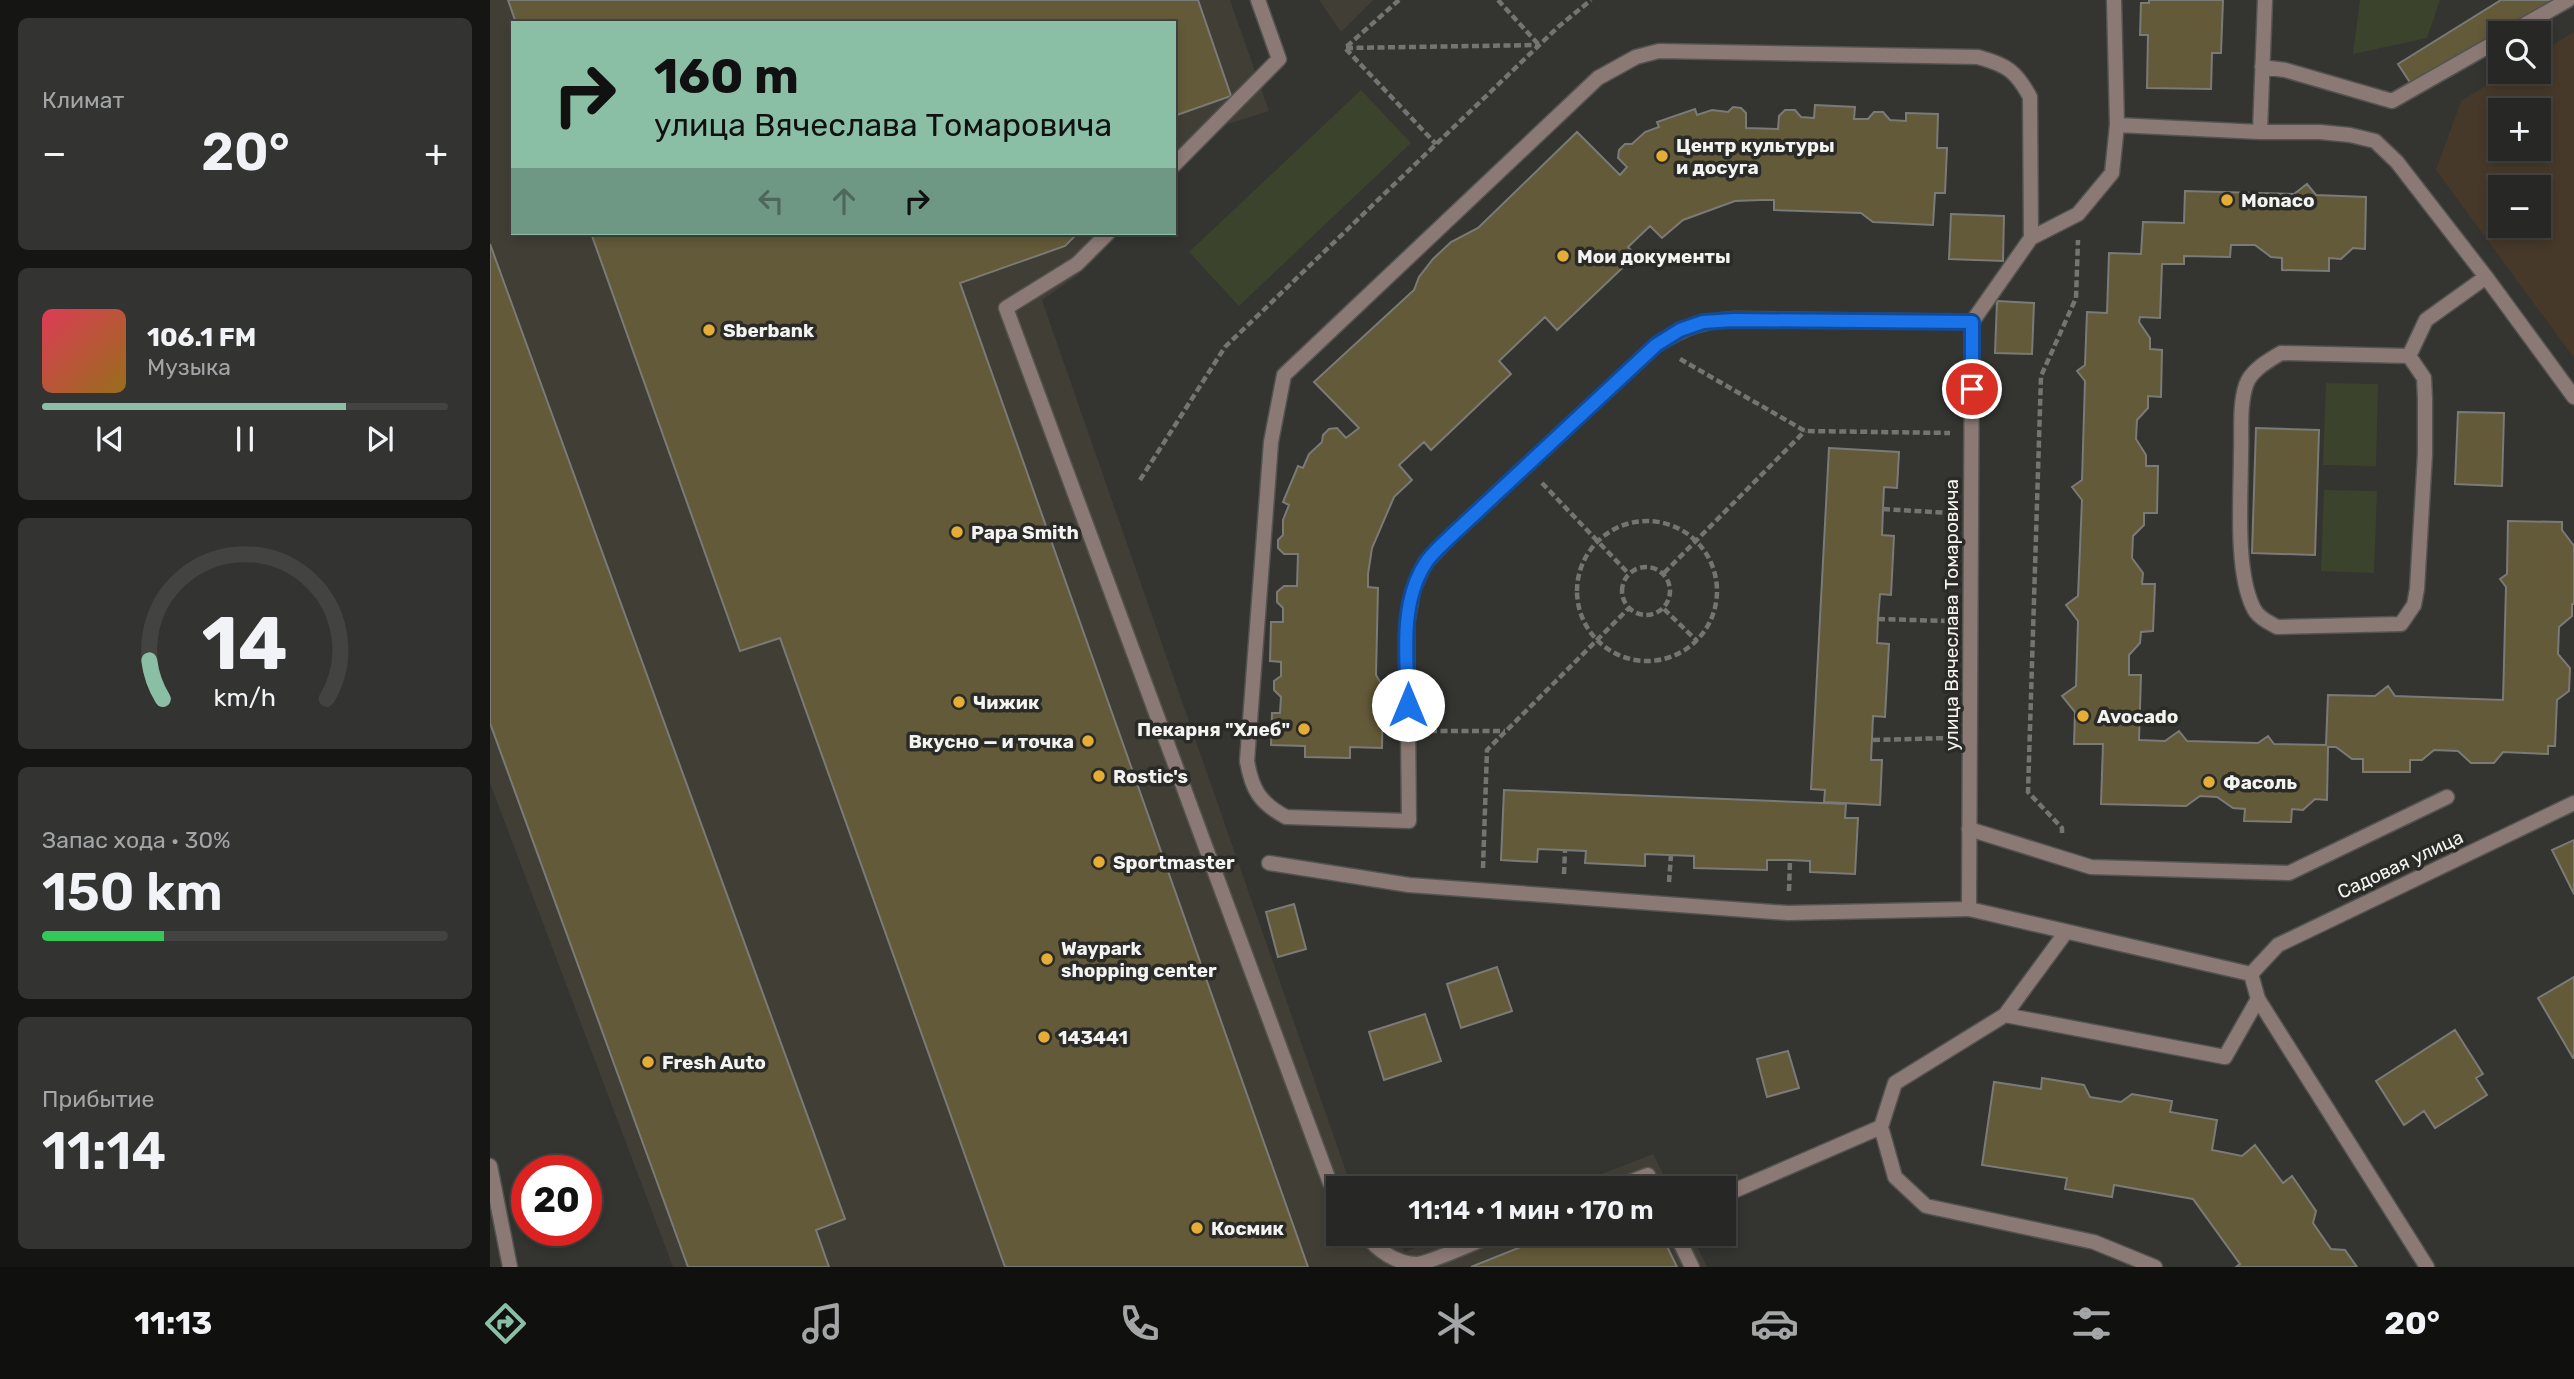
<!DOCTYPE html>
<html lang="ru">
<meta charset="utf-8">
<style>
body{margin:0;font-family:Rubik,sans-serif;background:#333332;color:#f1f3f6;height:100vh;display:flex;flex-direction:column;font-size:26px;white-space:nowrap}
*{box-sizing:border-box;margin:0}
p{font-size:23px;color:#a4a5a7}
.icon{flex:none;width:38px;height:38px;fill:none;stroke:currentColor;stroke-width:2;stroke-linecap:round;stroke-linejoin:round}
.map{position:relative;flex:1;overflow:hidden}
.panel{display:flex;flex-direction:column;gap:18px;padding:18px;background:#151514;width:490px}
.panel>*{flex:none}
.top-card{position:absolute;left:21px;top:21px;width:665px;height:214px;border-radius:0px;box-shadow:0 4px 10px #0003,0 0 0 2px #434442;background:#8abfa5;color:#111;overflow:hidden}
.controls{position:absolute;left:1998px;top:21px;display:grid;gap:14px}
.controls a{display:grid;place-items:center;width:63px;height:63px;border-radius:0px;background:#272725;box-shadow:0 4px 10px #0003,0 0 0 2px #434442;font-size:35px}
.speed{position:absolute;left:21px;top:1155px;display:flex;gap:14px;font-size:35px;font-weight:700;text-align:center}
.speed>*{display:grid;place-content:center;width:91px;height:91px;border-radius:50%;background:#272725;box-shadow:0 4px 10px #0003,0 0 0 2px #434442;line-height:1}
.speed .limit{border:10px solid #d22;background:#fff;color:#111}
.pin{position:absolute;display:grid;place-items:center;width:60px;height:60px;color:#fff;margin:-30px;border:4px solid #fff;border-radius:50%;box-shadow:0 2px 7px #0007}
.me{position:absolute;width:77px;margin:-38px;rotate:0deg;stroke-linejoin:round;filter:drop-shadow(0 0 5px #0008)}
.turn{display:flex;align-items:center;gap:24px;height:147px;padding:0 28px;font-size:32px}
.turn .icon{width:91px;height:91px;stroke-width:2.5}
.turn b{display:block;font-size:49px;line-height:60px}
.lanes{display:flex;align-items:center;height:66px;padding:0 28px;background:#0003;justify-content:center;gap:35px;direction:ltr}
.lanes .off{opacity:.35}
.big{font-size:52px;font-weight:600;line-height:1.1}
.panel .widget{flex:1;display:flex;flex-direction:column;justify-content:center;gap:10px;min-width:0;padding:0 24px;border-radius:10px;background:#333332}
.panel .dial{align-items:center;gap:0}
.dial svg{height:182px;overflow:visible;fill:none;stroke:#434442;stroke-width:7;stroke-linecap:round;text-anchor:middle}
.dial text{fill:#f1f3f6;stroke:none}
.song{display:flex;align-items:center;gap:21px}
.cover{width:84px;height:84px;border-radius:10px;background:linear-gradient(135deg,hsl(350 70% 55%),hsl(40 70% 35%))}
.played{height:7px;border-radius:4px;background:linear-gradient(90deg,#8abfa5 75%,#434442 75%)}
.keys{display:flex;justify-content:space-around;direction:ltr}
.heat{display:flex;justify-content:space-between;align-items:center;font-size:38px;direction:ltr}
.charge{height:10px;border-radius:5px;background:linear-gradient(90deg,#34c759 30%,#434442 0)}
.trip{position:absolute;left:836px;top:1176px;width:410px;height:70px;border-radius:0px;background:#272725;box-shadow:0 4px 10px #0003,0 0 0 2px #434442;font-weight:600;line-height:70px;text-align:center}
.tabs{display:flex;height:112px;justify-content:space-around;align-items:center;background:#10100f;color:#a4a5a7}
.tabs .icon{width:49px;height:49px}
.tabs .selected{color:#8abfa5}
.tabs b{font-size:32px;color:#f1f3f6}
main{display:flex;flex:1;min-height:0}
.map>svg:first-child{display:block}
.built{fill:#403e35}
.education{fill:#46392a;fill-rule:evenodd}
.green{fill:#3c432d}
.building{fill:#635a39;stroke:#7a7a77;stroke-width:2}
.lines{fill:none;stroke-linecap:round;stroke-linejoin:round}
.service-casing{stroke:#535350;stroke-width:17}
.minor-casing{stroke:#535350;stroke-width:17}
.path{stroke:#747471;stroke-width:4.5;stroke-dasharray:7 3.5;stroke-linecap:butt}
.service{stroke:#8b7975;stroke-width:14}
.minor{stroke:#8b7975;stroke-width:14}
.route-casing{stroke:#114b97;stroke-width:18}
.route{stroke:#1a73e8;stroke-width:12}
.poi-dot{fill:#e5ad36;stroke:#2a2a27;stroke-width:2.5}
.labels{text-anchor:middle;stroke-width:7;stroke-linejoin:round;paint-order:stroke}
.poi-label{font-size:19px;font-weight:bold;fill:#f3f3f1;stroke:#2a2a27;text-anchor:start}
.street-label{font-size:19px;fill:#f3f3f1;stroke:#2a2a27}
</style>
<main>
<section class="panel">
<div class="widget"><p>Климат</p>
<div class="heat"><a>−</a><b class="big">20°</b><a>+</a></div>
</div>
<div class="widget">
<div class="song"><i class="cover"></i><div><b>106.1 FM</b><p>Музыка</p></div></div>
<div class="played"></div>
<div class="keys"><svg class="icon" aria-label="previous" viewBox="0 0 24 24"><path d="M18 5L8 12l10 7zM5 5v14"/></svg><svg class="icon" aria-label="pause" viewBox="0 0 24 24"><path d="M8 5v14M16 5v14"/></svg><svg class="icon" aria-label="next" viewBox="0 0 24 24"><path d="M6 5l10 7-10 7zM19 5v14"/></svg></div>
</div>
<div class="widget dial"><svg viewBox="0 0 100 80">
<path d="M14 69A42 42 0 1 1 86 69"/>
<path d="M14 69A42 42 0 0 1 8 52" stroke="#8abfa5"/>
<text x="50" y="56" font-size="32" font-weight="700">14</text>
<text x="50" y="72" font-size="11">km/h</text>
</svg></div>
<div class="widget"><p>Запас хода · 30%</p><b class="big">150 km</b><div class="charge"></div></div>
<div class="widget"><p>Прибытие</p><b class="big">11:14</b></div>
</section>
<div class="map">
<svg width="2084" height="1267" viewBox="0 0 2084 1267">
<rect width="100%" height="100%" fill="#343431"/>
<!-- built -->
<path class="built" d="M0 0H740L779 111 732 126 684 175V23H23V233H629L588 275 552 300 858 1177 866 1188H849V1234H901L915 1252 961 1234H1201L1217 1267H183L0 783Z
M829 0H883L851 32Z
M1163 1154 1180 1188H1076Z"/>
<!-- education -->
<path class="education" d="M2084 32V358L1946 170 1971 101 2019 72H2049V53ZM2011 110H2049V149H2011ZM2011 187H2049V226H2011Z"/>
<!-- green -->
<path class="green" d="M1870 0H1950L1937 38 1863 54Z
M871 90 921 143 749 306 699 252Z
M1836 383 1888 384 1886 466 1833 465Z
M1834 490 1887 491 1884 573 1831 571Z"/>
<!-- building -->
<path class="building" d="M18 0H708L741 96 684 116V23H26Z
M1659 0H1733L1731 53H1722L1721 89 1657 88 1658 35H1650L1651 3H1659Z
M2011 0H2064L1923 87 1908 64Z
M1325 105 1365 107 1364 119H1378L1384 112H1393L1400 120 1416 121V113L1448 114 1447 148H1457L1455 193H1445L1443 225 1383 222 1371 213 1284 210V200H1271L1245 201 1193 220 1172 238 1160 226 1138 247 1146 255 1067 330 1055 317 1009 361 1021 374 941 450 934 442 909 465 922 480 904 497 882 548 878 574V587L888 588 886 675 893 687 892 748 860 747V758L815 757V746L781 745 782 713H790L791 697 784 690V681L791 676V662L780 661 781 622H793V608L787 602V592L794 586H807L808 554H794L788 548V540L793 535V520L799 505 793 502 808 466 813 468 819 454 832 442 833 435 839 429 847 428 856 438 869 428 824 382 924 290 929 277 943 259 961 242 988 228 1087 132 1130 175 1137 167 1128 158 1129 150 1135 144H1142L1155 132 1169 127 1167 122 1205 109 1207 115 1222 110 1238 112 1243 107 1251 108 1256 113V128L1288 129 1289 116 1295 110H1305L1311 117 1324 118Z
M1817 184 1826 195 1876 197 1875 249 1863 248 1851 259 1839 258V271L1792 270V258L1781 257 1765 245H1741L1740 257 1694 256V264H1672L1670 318 1650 317 1649 322 1660 338V349L1672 350 1671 397 1658 396V408L1647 420 1646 439 1656 455V466H1668L1667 513H1654V525L1643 536 1642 558 1653 573 1652 584H1665L1663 631 1651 632 1650 643 1639 655V675H1651L1649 740 1675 741 1689 731 1697 741 1768 743 1778 736 1784 744 1836 745 1838 695 1885 696 1898 686 1905 696 2013 700 2016 587 2010 579 2017 574 2018 521 2072 522V530L2084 546V604H2082V616L2069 627 2068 654 2080 668 2079 691 2067 700 2065 746H2058V754L2013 752 2004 763H1981L1968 751 1944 750 1932 760H1920V772H1873V759H1862L1846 747H1838L1837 800 1825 799 1813 810 1802 809 1801 822 1754 821 1755 809 1743 808 1727 797 1710 796 1696 806 1611 804 1613 744H1584L1585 712 1572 696 1586 686 1588 621 1576 605 1588 596 1592 500 1582 487 1592 480 1595 381 1587 371 1595 365 1597 312 1617 313 1619 253 1651 254 1653 222 1694 223 1695 191 1804 194Z
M1461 214 1514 216 1513 261 1459 259Z
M101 233H588L575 246 470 283 818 1267H515L290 638 250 651Z
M0 244 355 1219 326 1230 339 1267H198L0 723Z
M1507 301 1544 303 1542 354 1505 353Z
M1968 412 2014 413 2012 486 1965 484Z
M1766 428 1829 430 1825 555 1762 553Z
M1339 448 1409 452 1407 488 1394 487 1393 509 1392 535 1404 536 1401 595 1390 594 1388 619 1387 643 1399 644 1395 717 1383 716 1381 760H1392L1390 805 1334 802 1335 790 1321 789Z
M1014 790 1356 804 1355 818H1368L1365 874 1320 872V861L1300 860H1277V870L1204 868V856L1155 854V866L1095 863 1096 851 1048 849 1047 862 1011 860Z
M2084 840V894L2062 850Z
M804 904 816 949 788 957 776 912Z
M1007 967 1022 1011 971 1028 957 984Z
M2084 977V1058H2083L2048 998Z
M935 1014 951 1061 894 1080 879 1032Z
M1965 1030 1993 1074 1986 1078 1997 1095 1945 1128 1934 1111 1914 1125 1886 1081Z
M1298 1051 1309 1088 1277 1097 1267 1059Z
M1552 1078 1594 1085 1600 1097 1631 1102 1642 1094 1682 1101 1680 1112 1727 1120 1722 1150 1752 1156 1765 1145 1793 1183 1802 1176 1826 1211 1823 1223 1841 1249 1855 1250 1867 1267H1746L1750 1264 1703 1199 1624 1185 1622 1197 1575 1189 1577 1178 1492 1165 1504 1082 1551 1089Z
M1063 1234H1171L1187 1267H981Z"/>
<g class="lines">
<!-- service casing -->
<g class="service-casing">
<path id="service" d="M2020 33 2078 0
M1169 51 1488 57C1517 65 1526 71 1540 97L1541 238 1482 322 1244 319C1209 322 1196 327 1166 345L961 536 935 563 923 590 917 624 919 821 796 817C770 803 762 790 757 761L781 442 794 375 1108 78 1146 57Z
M1772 67 1795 70 1902 101 2011 39
M1627 125 1770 132H1830L1860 135 1885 141 1907 162 1996 277 2084 397
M1770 132 1775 0
M684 165 789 59 768 0
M618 233 587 264 516 308 840 1183 849 1195
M1541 238 1588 214 1622 173 1627 125 1624 0
M1791 353 1919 356 1934 378 1935 399V454L1927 589 1924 605 1911 624 1787 627C1778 622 1767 617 1763 607 1745 570 1751 496 1751 454 1752 432 1749 406 1756 385 1761 370 1778 361 1791 353Z
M1919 356 1936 320 1996 277
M1479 829 1601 867 1799 873 1957 797
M779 863 919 885 1298 913 1479 909
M1515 1015 1576 932
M0 1166 20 1267
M1124 1188 1158 1175 1164 1188
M1239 1193 1391 1127
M876 1234C886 1250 907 1264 927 1264 940 1263 990 1240 1006 1234
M1186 1234 1202 1267
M1665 1267 1604 1242 1436 1206 1405 1177 1391 1127 1405 1083 1515 1015 1735 1057 1768 999"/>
</g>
<!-- minor casing -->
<g class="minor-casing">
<path id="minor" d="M1482 322 1479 909 1761 974
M1761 974 1788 945 2084 803
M1761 974 1768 999 1937 1267"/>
</g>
<!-- path -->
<path class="path" d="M909 0 855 48 946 144
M1008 0 1049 45
M856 48 1049 45
M1190 359 1315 431 1460 433
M650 480 735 347 1068 27 1101 0
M1052 483 1138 573
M1393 509 1459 513
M1087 591a70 70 0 1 1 140 0a70 70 0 1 1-140 0Z
M1132 591a24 24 0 1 1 48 0a24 24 0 1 1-48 0Z
M1174 573 1315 431
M1174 609 1207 641
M1388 619 1458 621
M940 731H1015
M1383 740 1459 738
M1572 833V828L1538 792 1551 376 1586 298 1588 240
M993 868 997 750 1138 609
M1074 874 1075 850
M1179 882 1181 855
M1299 891 1300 860"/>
<!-- service -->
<use href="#service" class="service"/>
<!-- minor -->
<use href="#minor" class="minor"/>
</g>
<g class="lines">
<!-- route casing -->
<g class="route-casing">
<path id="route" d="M918 705C917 659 909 605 935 564 941 554 952 545 961 536L1166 345 1190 330 1213 322 1244 320 1482 322V389"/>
</g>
<!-- route -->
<use href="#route" class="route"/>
</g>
<!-- markers -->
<g class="poi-dot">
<circle cx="1172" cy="156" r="7"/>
<circle cx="1737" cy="200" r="7"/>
<circle cx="1073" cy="256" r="7"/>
<circle cx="219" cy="330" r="7"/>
<circle cx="467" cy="532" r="7"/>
<circle cx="469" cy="702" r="7"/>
<circle cx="1593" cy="716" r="7"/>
<circle cx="814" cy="729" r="7"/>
<circle cx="598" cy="741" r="7"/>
<circle cx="609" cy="776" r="7"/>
<circle cx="1719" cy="782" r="7"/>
<circle cx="609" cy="862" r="7"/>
<circle cx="557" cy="959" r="7"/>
<circle cx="554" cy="1037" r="7"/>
<circle cx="158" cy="1062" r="7"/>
<circle cx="707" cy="1228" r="7"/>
</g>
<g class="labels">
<!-- poi labels -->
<g class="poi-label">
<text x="1186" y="152">Центр культуры<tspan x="1186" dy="22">и досуга</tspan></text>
<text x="1751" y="207">Monaco</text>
<text x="1087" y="263">Мои документы</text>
<text x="233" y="337">Sberbank</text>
<text x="481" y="539">Papa Smith</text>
<text x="483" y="709">Чижик</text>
<text x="1607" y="723">Avocado</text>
<text x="800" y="736" text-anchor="end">Пекарня "Хлеб"</text>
<text x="584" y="748" text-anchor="end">Вкусно — и точка</text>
<text x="623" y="783">Rostic's</text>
<text x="1733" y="789">Фасоль</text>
<text x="623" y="869">Sportmaster</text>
<text x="571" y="955">Waypark<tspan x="571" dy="22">shopping center</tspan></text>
<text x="568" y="1044">143441</text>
<text x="172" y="1069">Fresh Auto</text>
<text x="721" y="1235">Космик</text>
</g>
<!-- street labels -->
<g class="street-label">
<text transform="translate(1461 615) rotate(-90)" y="7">улица Вячеслава Томаровича</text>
<text transform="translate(1910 864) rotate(-25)" y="7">Садовая улица</text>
</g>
</g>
</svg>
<div class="controls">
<a><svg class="icon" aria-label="search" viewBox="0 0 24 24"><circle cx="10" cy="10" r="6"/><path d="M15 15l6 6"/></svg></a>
<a>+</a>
<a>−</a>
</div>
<div class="speed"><div class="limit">20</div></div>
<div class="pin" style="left:1482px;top:389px;background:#d93025"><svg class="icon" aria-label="arrive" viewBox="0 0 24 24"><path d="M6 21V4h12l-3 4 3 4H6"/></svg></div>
<svg class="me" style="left:918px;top:705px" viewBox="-20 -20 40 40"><circle r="19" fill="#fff"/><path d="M0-13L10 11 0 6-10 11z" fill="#1a73e8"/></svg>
<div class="trip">11:14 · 1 мин · 170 m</div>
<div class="top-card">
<div class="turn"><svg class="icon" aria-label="right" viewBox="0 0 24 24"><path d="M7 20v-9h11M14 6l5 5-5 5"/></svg><div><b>160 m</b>улица Вячеслава Томаровича</div></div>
<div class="lanes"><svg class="icon off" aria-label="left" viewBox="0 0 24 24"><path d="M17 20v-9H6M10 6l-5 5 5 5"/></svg><svg class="icon off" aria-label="ahead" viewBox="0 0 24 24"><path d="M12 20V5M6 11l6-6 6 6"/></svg><svg class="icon" aria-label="right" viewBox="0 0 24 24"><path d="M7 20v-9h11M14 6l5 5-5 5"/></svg></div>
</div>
</div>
</main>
<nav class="tabs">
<b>11:13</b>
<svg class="icon selected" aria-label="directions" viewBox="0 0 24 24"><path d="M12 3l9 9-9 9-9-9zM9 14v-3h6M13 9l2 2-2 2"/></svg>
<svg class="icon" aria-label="music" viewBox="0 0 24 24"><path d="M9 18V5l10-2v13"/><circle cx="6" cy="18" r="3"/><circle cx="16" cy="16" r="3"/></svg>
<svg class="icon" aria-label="phone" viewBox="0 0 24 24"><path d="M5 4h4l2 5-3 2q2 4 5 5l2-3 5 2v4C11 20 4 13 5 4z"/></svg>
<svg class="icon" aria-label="climate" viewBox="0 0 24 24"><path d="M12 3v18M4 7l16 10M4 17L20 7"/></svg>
<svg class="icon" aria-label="car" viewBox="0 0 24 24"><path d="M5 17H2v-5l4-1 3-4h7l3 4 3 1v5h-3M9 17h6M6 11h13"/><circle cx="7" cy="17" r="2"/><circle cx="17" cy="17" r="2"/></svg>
<svg class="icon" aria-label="filters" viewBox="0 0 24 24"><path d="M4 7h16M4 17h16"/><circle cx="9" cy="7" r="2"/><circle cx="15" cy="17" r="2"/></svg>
<b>20°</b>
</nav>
